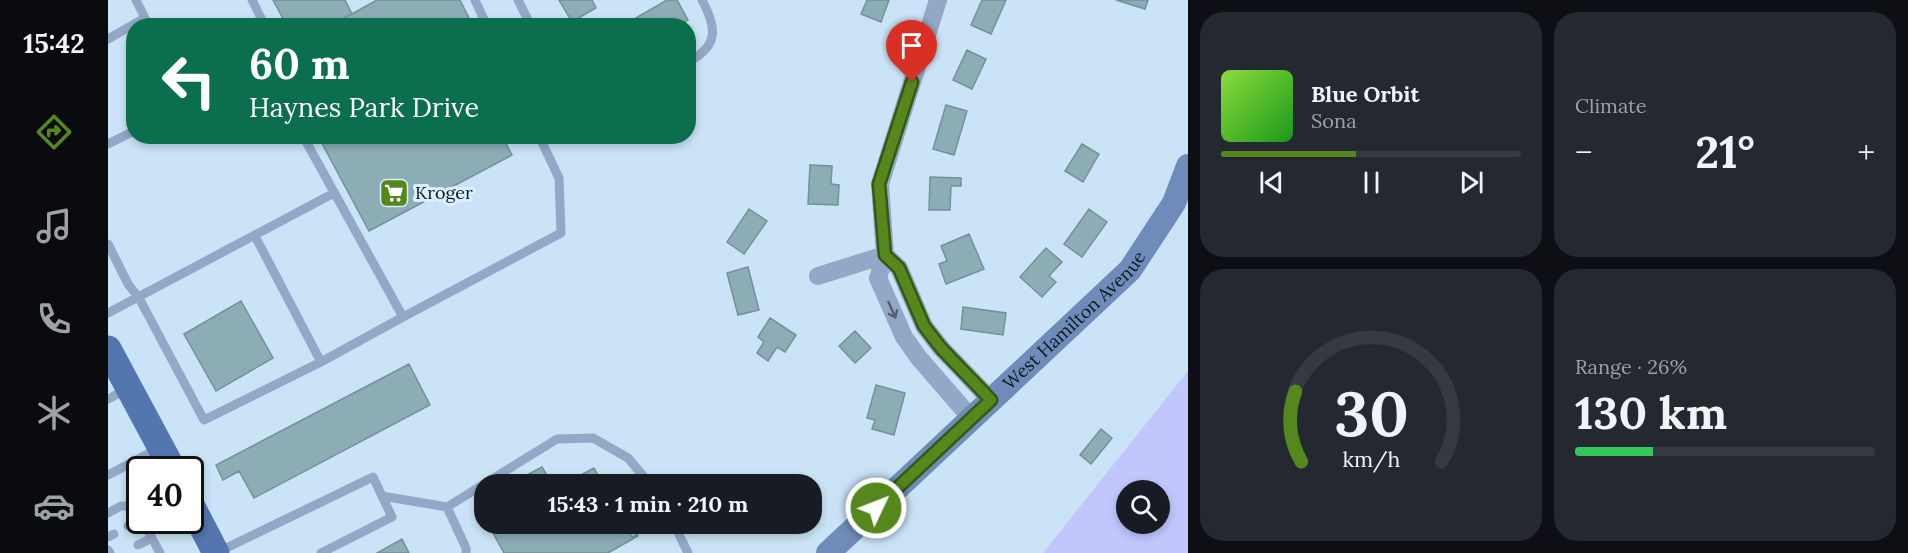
<!DOCTYPE html>
<meta charset="utf-8">
<style>
body{margin:0;font-family:Lora,serif;background:#242831;color:#f1f3f6;height:100vh;display:flex;flex-direction:column;font-size:22px;white-space:nowrap}
*{box-sizing:border-box;margin:0}
p{font-size:20px;color:#9ea1a6}
.icon{flex:none;width:33px;height:33px;fill:none;stroke:currentColor;stroke-width:2;stroke-linecap:round;stroke-linejoin:round}
.map{position:relative;flex:1;overflow:hidden}
.drawer{display:flex;flex-direction:column;gap:12px;padding:12px;background:#0d0f14;width:720px}
.drawer>*{flex:none}
.banner{position:absolute;left:18px;top:18px;width:570px;height:126px;border-radius:24px;box-shadow:0 3px 9px #0003;background:#0b6e4f;color:#fff;overflow:hidden}
.controls{position:absolute;left:1008px;top:480px;display:grid;gap:12px}
.controls a{display:grid;place-items:center;width:54px;height:54px;border-radius:50%;background:#171b24;box-shadow:0 3px 9px #0003;font-size:30px}
.speed{position:absolute;left:18px;top:456px;display:flex;gap:12px;font-size:30px;font-weight:700;text-align:center}
.speed>*{display:grid;place-content:center;width:78px;height:78px;border-radius:50%;background:#171b24;box-shadow:0 3px 9px #0003;line-height:1}
.speed .limit{border:3px solid #111;border-radius:9px;background:#fff;color:#111}
.pin{position:absolute;display:grid;place-items:center;width:51px;height:51px;color:#fff;margin:-62px -26px;border-radius:50% 50% 50% 0;rotate:-45deg;box-shadow:0 0 6px #0007}
.pin .icon{rotate:45deg}
.me{position:absolute;width:66px;margin:-33px;rotate:47deg;stroke-linejoin:round;filter:drop-shadow(0 0 4px #0008)}
.turn{display:flex;align-items:center;gap:21px;height:126px;padding:0 24px;font-size:27px}
.turn .icon{width:78px;height:78px;stroke-width:2.5}
.turn b{display:block;font-size:42px;line-height:51px}
.big{font-size:45px;font-weight:700;line-height:1.1}
.drawer .widget{flex:1;display:flex;flex-direction:column;justify-content:center;gap:9px;min-width:0;padding:0 21px;border-radius:24px;background:#242831}
.drawer .dial{align-items:center;gap:0}
.dial svg{height:156px;overflow:visible;fill:none;stroke:#363941;stroke-width:7;stroke-linecap:round;text-anchor:middle}
.dial text{fill:#f1f3f6;stroke:none}
.song{display:flex;align-items:center;gap:18px}
.cover{width:72px;height:72px;border-radius:9px;background:linear-gradient(135deg,hsl(90 70% 55%),hsl(120 70% 35%))}
.played{height:6px;border-radius:3px;background:linear-gradient(90deg,#55871d 45%,#363941 45%)}
.keys{display:flex;justify-content:space-around;direction:ltr}
.heat{display:flex;justify-content:space-between;align-items:center;font-size:33px;direction:ltr}
.charge{height:9px;border-radius:4px;background:linear-gradient(90deg,#34c759 26%,#363941 0)}
.drawer .tiles{flex:1;display:grid;gap:12px;grid-template-columns:repeat(2,1fr)}
.trip{position:absolute;left:366px;top:474px;width:348px;height:60px;border-radius:24px;background:#171b24;box-shadow:0 3px 9px #0003;font-weight:700;line-height:60px;text-align:center}
main{display:flex;flex:1;min-height:0}
.menu{display:flex;flex-direction:column;width:108px;justify-content:space-around;align-items:center;background:#090b0e;color:#9ea1a6}
.menu .icon{width:42px;height:42px}
.menu .active{color:#55871d}
.menu b{font-size:27px;color:#f1f3f6}
.map>svg:first-child{display:block}
.green{fill:#c1c6fd;fill-rule:evenodd}
.building{fill:#8dadb6;stroke:#72919a;stroke-width:1.5}
.lines{fill:none;stroke-linecap:round;stroke-linejoin:round}
.lane{stroke:#93a7c7;stroke-width:9}
.street{stroke:#93a7c7;stroke-width:18}
.secondary{stroke:#6e8bb9;stroke-width:24}
.primary{stroke:#5376af;stroke-width:27}
.oneway{stroke:#516073}
.route-casing{stroke:#375813;stroke-width:15}
.route{stroke:#55871d;stroke-width:10}
.labels{text-anchor:middle;stroke-width:6;stroke-linejoin:round;paint-order:stroke}
.poi-label{font-size:18px;fill:#0f181f;stroke:#dbf0ff;text-anchor:start}
.street-label{font-size:18px;fill:#0f181f;stroke:#dbf0ff}
</style>
<main>
<nav class="menu">
<b>15:42</b>
<svg class="icon active" aria-label="directions" viewBox="0 0 24 24"><path d="M12 3l9 9-9 9-9-9zM9 14v-3h6M13 9l2 2-2 2"/></svg>
<svg class="icon" aria-label="music" viewBox="0 0 24 24"><path d="M9 18V5l10-2v13"/><circle cx="6" cy="18" r="3"/><circle cx="16" cy="16" r="3"/></svg>
<svg class="icon" aria-label="phone" viewBox="0 0 24 24"><path d="M5 4h4l2 5-3 2q2 4 5 5l2-3 5 2v4C11 20 4 13 5 4z"/></svg>
<svg class="icon" aria-label="climate" viewBox="0 0 24 24"><path d="M12 3v18M4 7l16 10M4 17L20 7"/></svg>
<svg class="icon" aria-label="car" viewBox="0 0 24 24"><path d="M5 17H2v-5l4-1 3-4h7l3 4 3 1v5h-3M9 17h6M6 11h13"/><circle cx="7" cy="17" r="2"/><circle cx="17" cy="17" r="2"/></svg>
</nav>
<div class="map">
<svg width="1080" height="553" viewBox="0 0 1080 553">
<rect width="100%" height="100%" fill="#cae3f6"/>
<!-- green -->
<path class="green" d="M1080 371V553H935ZM1018 490H1052V524H1018Z"/>
<!-- building -->
<path class="building" d="M165 0H237L244 14 222 26H179Z
M269 0H352L365 26H222Z
M451 0H484L488 8 464 22Z
M559 0H569L580 20 570 26H514Z
M759 0H781L773 22 753 14Z
M874 0H898L883 34 863 25Z
M1008 0H1040L1037 9Z
M859 50 878 59 864 89 845 80Z
M838 105 859 111 846 155 825 149Z
M210 136H394L404 155 261 231Z
M974 144 991 154 975 182 957 171Z
M702 165 724 166 723 184 731 185 730 205 700 204Z
M822 177 853 178V186H843L842 210H821Z
M641 209 659 221 636 254 619 242Z
M981 209 999 222 974 257 956 244Z
M861 234 876 269 838 284 831 264 839 261 833 246Z
M938 248 954 262 941 276 948 282 934 297 912 277Z
M640 267 651 310 630 315 619 273Z
M133 301 165 358 108 391 76 334Z
M855 307 898 313 895 335 853 329Z
M662 318 688 335 677 352 669 347 660 361 649 353 656 342 650 337Z
M747 331 763 348 747 363 731 346Z
M301 364 322 405 146 498 131 471 115 480 108 465Z
M768 385 797 393 786 435 764 429 767 420 759 418Z
M993 429 1004 438 983 464 972 455Z
M434 467 444 484H402Z
M486 468 495 484H456Z
M376 499V518L369 503Z
M380 524H516L524 537 529 534 530 536 500 553H396Z
M294 539 301 553H269Z"/>
<g class="lines">
<!-- lane -->
<path class="lane" d="M28 0 41 26
M144 0 157 26
M367 0 379 26
M410 0 423 26
M0 39 37 18
M580 62C611 46 609 28 594 0
M0 144 26 131
M147 236 213 362
M0 244 20 284 31 298 96 420 213 362 295 317 195 136
M0 313 226 193
M295 317 453 233 451 178 431 136
M0 399 19 389
M0 475 51 448
M274 496 339 507 358 548V553
M339 507 449 439 485 438 520 458 542 484
M0 513 13 506H26
M34 520 52 553
M566 524 580 553
M20 526 32 520
M0 537 6 534
M30 545 44 538
M0 550 2 553
M110 552 265 477 284 517 213 553"/>
<!-- street -->
<path class="street" d="M830 0 772 184 777 255 770 278 796 337 811 358 863 418
M777 255 791 268 816 326 833 348 883 400
M710 276 777 255"/>
<!-- secondary -->
<path class="secondary" id="s1" d="M720 553 1022 270 1066 203 1080 166"/>
<!-- primary -->
<path class="primary" d="M0 349 65 470
M82 503 108 553"/>
</g>
<!-- one-way arrows -->
<defs><path id="oneway-shaft" d="M-6 0H5M1.5-3L5.5 0L1.5 3" fill="none" stroke-width="1.6" stroke-linecap="round" stroke-linejoin="round" transform="scale(1.5)"/></defs>
<use class="oneway" href="#oneway-shaft" transform="translate(784 310) rotate(66)"/>
<g class="lines">
<!-- route casing -->
<g class="route-casing">
<path id="route" d="M768 508 883 400 833 348 816 326 791 268 777 255 771 184 804 82"/>
</g>
<!-- route -->
<use href="#route" class="route"/>
</g>
<!-- icons -->
<defs>
<g id="supermarket-square" transform="scale(1.5)"><rect x="-9" y="-9" width="18" height="18" rx="4" fill="#55871d" stroke="#dbf0ff"/><path d="M-6-5.5h2.5l.6 2H6L4.5 2H-2.5L-4.4-4H-6ZM-1.5 3.2a1.3 1.3 0 1 0 .1 0ZM3 3.2a1.3 1.3 0 1 0 .1 0Z" fill="#fff"/></g>
</defs>
<g fill-rule="evenodd">
<use href="#supermarket-square" x="286" y="193"/>
</g>
<g class="labels">
<!-- poi labels -->
<g class="poi-label">
<text x="307" y="199">Kroger</text>
</g>
<!-- street labels -->
<g class="street-label">
<text dy="6" stroke="none"><textPath href="#s1" startOffset="339">West Hamilton Avenue</textPath></text>
</g>
</g>
</svg>
<div class="controls">
<a><svg class="icon" aria-label="search" viewBox="0 0 24 24"><circle cx="10" cy="10" r="6"/><path d="M15 15l6 6"/></svg></a>
</div>
<div class="speed"><div class="limit">40</div></div>
<div class="pin" style="left:804px;top:82px;background:#d93025"><svg class="icon" aria-label="arrive" viewBox="0 0 24 24"><path d="M6 21V4h12l-3 4 3 4H6"/></svg></div>
<svg class="me" style="left:768px;top:508px" viewBox="-20 -20 40 40"><circle r="17" fill="#55871d" stroke="#fff" stroke-width="3"/><path d="M0-11L8 9 0 5-8 9z" fill="#fff"/></svg>
<div class="trip">15:43 · 1 min · 210 m</div>
<div class="banner">
<div class="turn"><svg class="icon" aria-label="left" viewBox="0 0 24 24"><path d="M17 20v-9H6M10 6l-5 5 5 5"/></svg><div><b>60 m</b>Haynes Park Drive</div></div>
</div>
</div>
<section class="drawer">
<div class="tiles">
<div class="widget">
<div class="song"><i class="cover"></i><div><b>Blue Orbit</b><p>Sona</p></div></div>
<div class="played"></div>
<div class="keys"><svg class="icon" aria-label="previous" viewBox="0 0 24 24"><path d="M18 5L8 12l10 7zM5 5v14"/></svg><svg class="icon" aria-label="pause" viewBox="0 0 24 24"><path d="M8 5v14M16 5v14"/></svg><svg class="icon" aria-label="next" viewBox="0 0 24 24"><path d="M6 5l10 7-10 7zM19 5v14"/></svg></div>
</div>
<div class="widget"><p>Climate</p>
<div class="heat"><a>−</a><b class="big">21°</b><a>+</a></div>
</div>
<div class="widget dial"><svg viewBox="0 0 100 80">
<path d="M14 69A42 42 0 1 1 86 69"/>
<path d="M14 69A42 42 0 0 1 11 33" stroke="#55871d"/>
<text x="50" y="56" font-size="32" font-weight="700">30</text>
<text x="50" y="72" font-size="11">km/h</text>
</svg></div>
<div class="widget"><p>Range · 26%</p><b class="big">130 km</b><div class="charge"></div></div>
</div>
</section>
</main>
